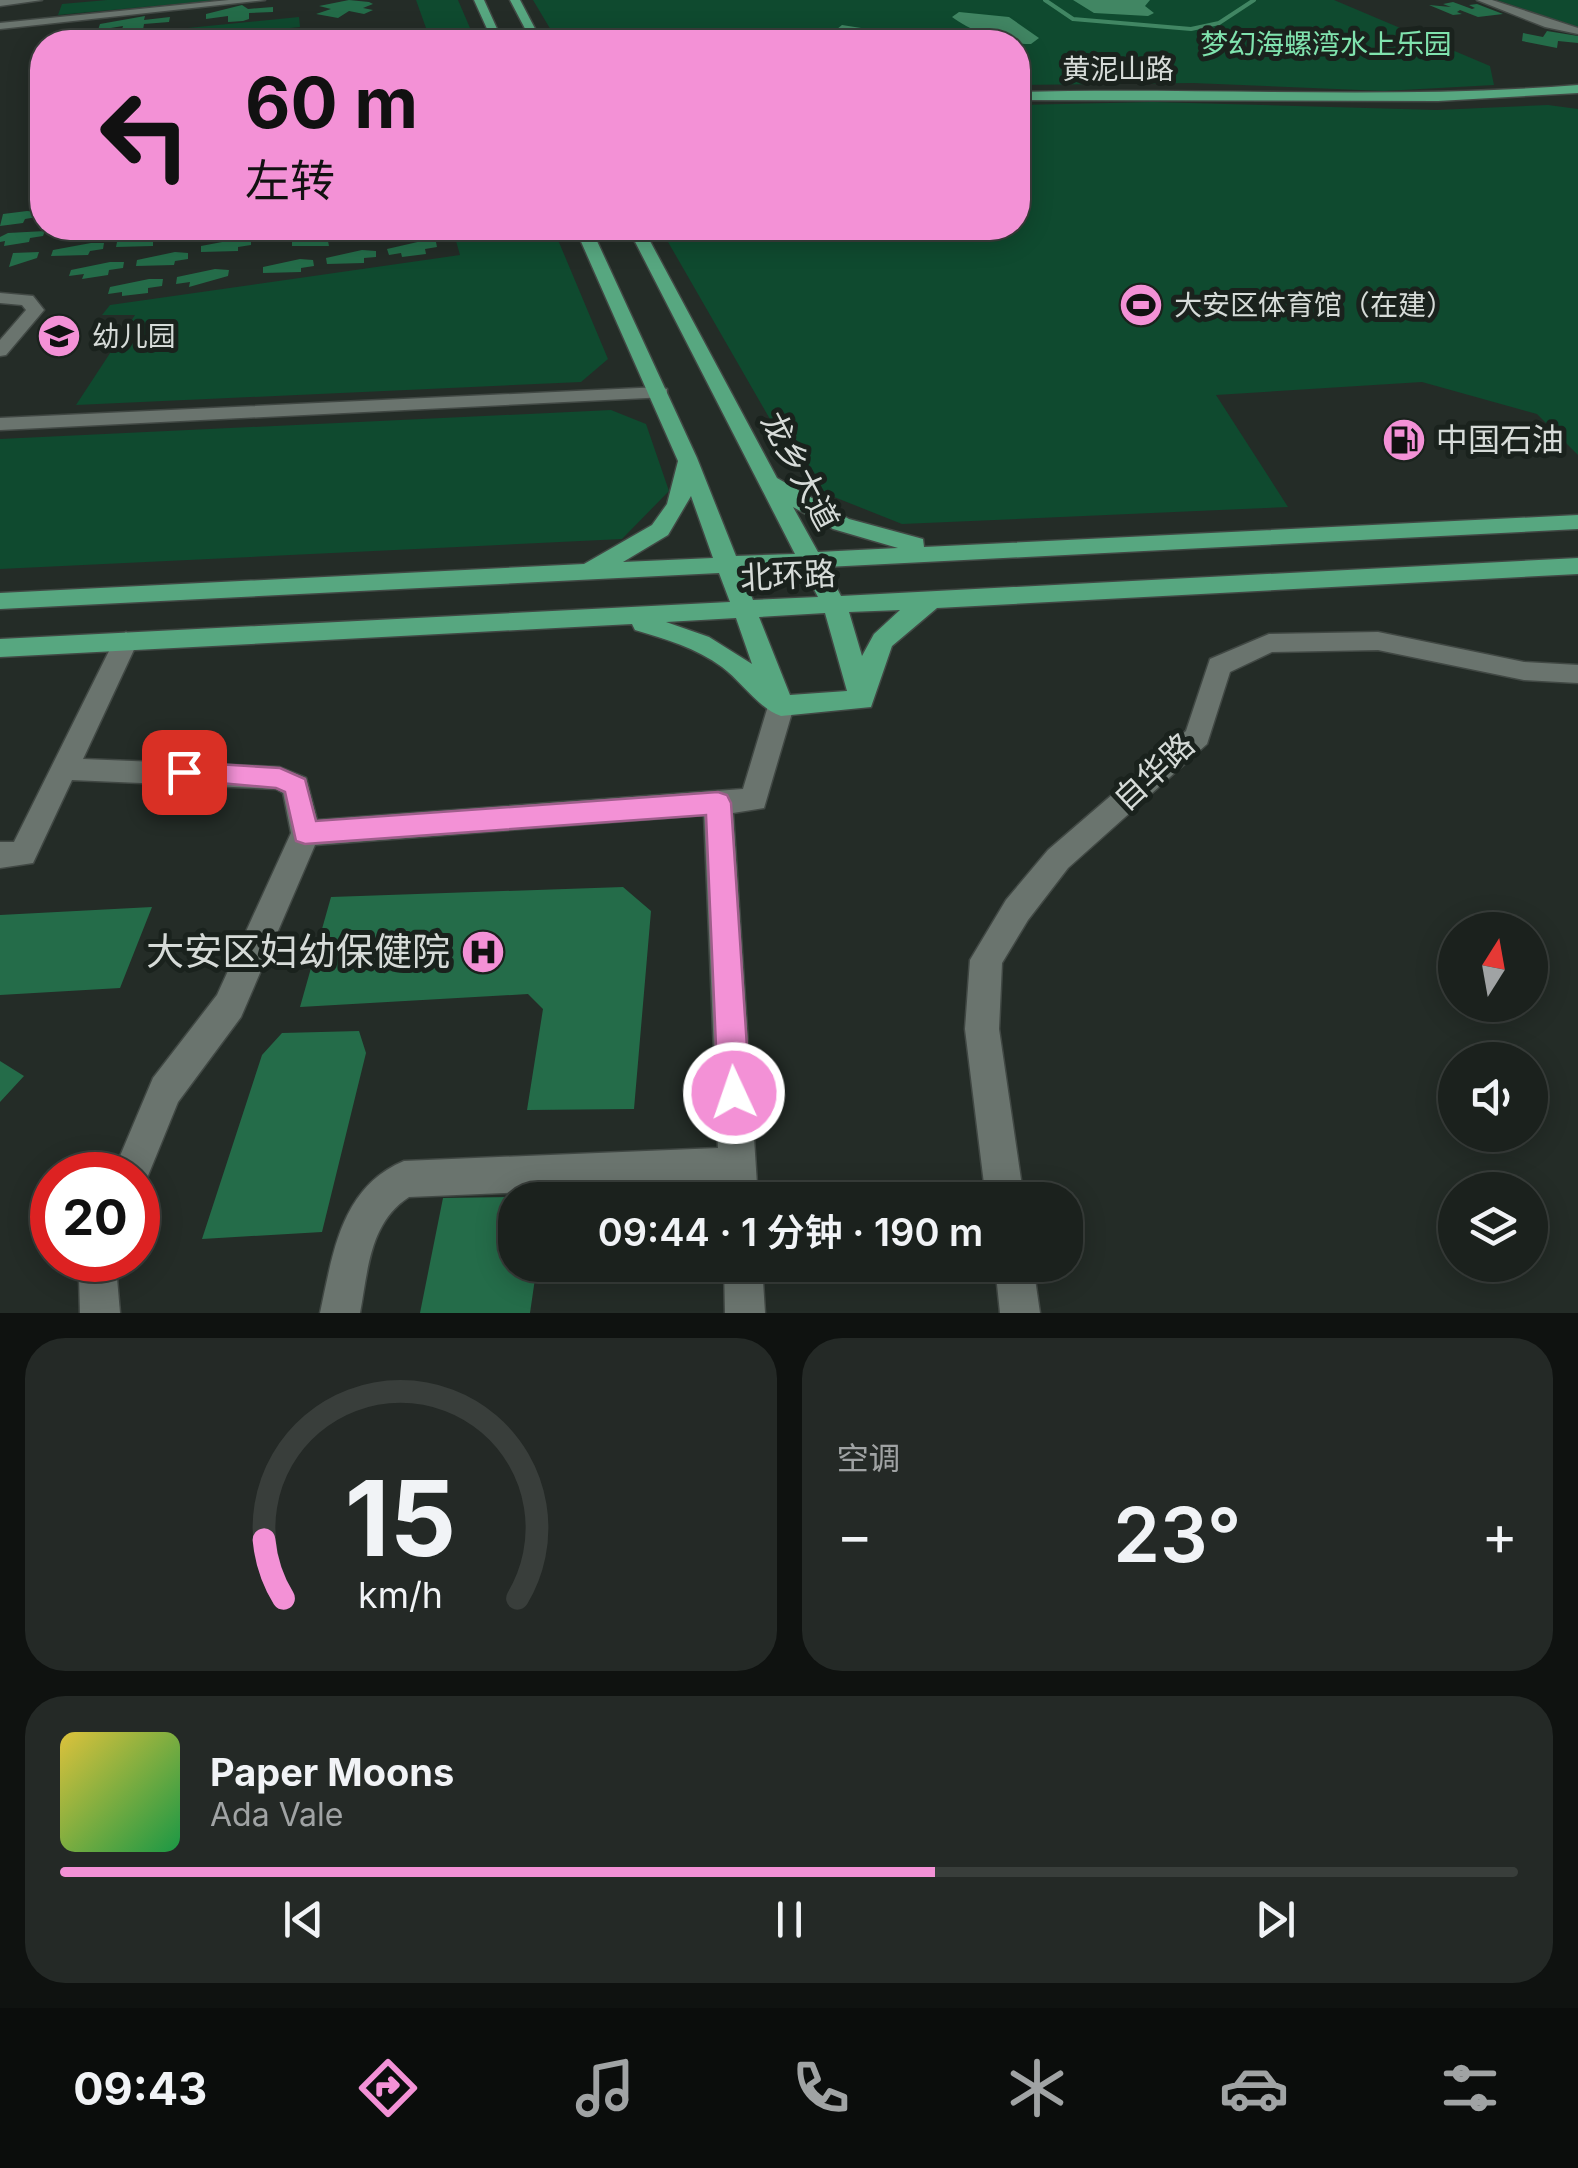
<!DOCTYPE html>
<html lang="zh">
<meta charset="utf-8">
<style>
body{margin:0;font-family:Inter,"Noto Sans SC",sans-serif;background:#242926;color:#f1f3f6;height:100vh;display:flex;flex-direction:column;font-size:38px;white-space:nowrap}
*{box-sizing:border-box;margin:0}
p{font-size:32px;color:#a0a3a4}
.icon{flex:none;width:55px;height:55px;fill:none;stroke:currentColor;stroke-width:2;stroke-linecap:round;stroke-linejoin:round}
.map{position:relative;height:1313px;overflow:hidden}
.sheet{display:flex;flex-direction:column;gap:25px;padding:25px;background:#0f1210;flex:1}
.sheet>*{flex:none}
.top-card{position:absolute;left:30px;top:30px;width:1000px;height:210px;border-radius:40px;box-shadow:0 5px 25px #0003,0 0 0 2px #393e3b;background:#f391d6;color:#111;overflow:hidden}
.needle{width:65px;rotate:11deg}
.buttons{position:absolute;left:1438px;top:912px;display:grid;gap:20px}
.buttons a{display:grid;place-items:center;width:110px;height:110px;border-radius:50%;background:#1b211d;box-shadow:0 5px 25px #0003,0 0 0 2px #393e3b;font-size:50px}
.speed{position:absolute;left:30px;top:1152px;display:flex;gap:20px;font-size:50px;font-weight:700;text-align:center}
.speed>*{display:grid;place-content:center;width:130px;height:130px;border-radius:50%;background:#1b211d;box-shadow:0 5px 25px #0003,0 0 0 2px #393e3b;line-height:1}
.speed .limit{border:15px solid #d22;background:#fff;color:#111}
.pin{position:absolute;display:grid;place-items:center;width:85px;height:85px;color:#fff;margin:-42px;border-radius:20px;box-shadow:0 5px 15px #0006}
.me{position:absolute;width:110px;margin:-55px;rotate:357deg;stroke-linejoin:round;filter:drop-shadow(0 0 8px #0008)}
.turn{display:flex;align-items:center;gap:35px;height:210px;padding:0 50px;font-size:45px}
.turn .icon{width:130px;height:130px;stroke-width:2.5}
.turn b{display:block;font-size:70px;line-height:85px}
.big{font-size:75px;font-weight:600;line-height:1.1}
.sheet .widget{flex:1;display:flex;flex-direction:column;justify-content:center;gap:15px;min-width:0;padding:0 35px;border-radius:40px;background:#242926}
.sheet .dial{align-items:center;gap:0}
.dial svg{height:260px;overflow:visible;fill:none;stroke:#393e3b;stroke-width:7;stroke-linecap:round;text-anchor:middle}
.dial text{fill:#f1f3f6;stroke:none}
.song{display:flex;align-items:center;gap:30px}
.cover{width:120px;height:120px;border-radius:15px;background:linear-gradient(135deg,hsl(50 70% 55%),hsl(140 70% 35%))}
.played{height:10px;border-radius:5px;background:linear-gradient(90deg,#f391d6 60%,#393e3b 60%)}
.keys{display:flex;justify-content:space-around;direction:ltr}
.heat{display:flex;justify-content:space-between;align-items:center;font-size:55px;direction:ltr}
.sheet .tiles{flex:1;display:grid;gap:25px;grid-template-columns:1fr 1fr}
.widget:last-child{grid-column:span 2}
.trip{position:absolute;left:498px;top:1182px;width:585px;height:100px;border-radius:40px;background:#1b211d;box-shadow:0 5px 25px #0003,0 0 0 2px #393e3b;font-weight:600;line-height:100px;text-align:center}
.tabs{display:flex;height:160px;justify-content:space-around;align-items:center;background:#0b0d0c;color:#a0a3a4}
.tabs .icon{width:70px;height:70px}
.tabs .selected{color:#f391d6}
.tabs b{font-size:45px;color:#f1f3f6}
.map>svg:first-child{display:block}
.green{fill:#0f4a2f}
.water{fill:#418663}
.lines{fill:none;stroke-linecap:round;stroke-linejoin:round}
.stream{stroke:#418663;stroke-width:4}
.building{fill:#246c49}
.minor-casing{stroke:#414844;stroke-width:3}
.major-casing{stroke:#414844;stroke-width:3}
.minor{fill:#6a746e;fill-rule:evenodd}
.major{fill:#57a780;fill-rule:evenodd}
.route{fill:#f391d6;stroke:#9e5e8b;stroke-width:2.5}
.labels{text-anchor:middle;stroke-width:10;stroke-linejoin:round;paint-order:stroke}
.far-park-label{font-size:28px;fill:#80e3ae;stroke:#1a221d}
.far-street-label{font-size:28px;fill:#d6dbd8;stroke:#1a221d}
.far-poi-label{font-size:28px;fill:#d6dbd8;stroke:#1a221d;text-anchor:start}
.poi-label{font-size:32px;fill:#d6dbd8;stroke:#1a221d;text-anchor:start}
.street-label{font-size:32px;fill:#d6dbd8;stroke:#1a221d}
.near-poi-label{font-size:38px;fill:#d6dbd8;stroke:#1a221d;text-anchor:end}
</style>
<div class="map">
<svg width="1578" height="1313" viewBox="0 0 1578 1313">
<rect width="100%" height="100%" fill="#242c27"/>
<!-- green -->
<path class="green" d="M107 0H218L58 15 62 4Z
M416 0H458L476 42H431Z
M533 0H1334L1490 66 1494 85 1384 91 1193 83 1018 85V42H558Z
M1497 0H1578V27Z
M299 17 300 27 261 31V35L184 42H85L86 38Z
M1153 102 1437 110 1548 105 1578 109V455L1537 414 1422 382 1216 395 1288 507 902 524 809 487 660 228H1018V105Z
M496 228H553L608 359 581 382 76 405 135 315H102L110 305 460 255 454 234Z
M611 410 646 424 669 491 622 539 0 569V439Z"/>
<!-- water -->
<path class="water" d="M1073 0H1150L1145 6 1154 13 1148 16 1094 13Z
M959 12 1009 17 1039 38 1031 44C1009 45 972 32 952 17Z
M842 25 912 36 914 42H821Z"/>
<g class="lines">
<!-- stream -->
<path class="stream" d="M1045 0 1073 19 1191 29 1219 23 1254 0"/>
</g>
<!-- building -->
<path class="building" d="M349 0 369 2 373 4 363 8 373 10 364 14 349 11 338 18 316 14 331 9 319 6Z
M1453 2 1472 9 1475 8 1469 5 1477 4 1503 14 1478 17 1460 10 1457 12 1462 14 1453 15 1429 5 1451 7 1443 4Z
M242 5 248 9 273 7V12L249 13V19L243 21 228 22V16L206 19V14Z
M145 16 144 20 170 17 169 22 144 24 143 30 136 31 121 33 123 26 98 30 100 24Z
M1547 31 1578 36V43L1558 41 1557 48 1522 41 1523 33 1543 37Z
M27 211 39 212 37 217 25 219 23 223 0 226 3 214Z
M68 228H94L93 234H56L58 229Z
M180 228H217L216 233 192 236 193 232 180 234Z
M364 228H406L407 230 389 232 390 237H353V232Z
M45 231 43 236 30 238 29 242 4 246 5 241 0 242V237L8 233Z
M154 234 167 235 166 240 153 242V246L116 247 117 242Z
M340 234 341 239 328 241 329 246H292V241L304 236Z
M238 239H251V245L238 247V251L201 252V246Z
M422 241 436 242 437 247 425 249 426 254 402 257 401 253 389 255 387 249Z
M91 243H104L103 249 90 251 88 255 51 256 53 250Z
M362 250 376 251V257L364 258V263L327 264 326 258Z
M39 252 37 258 9 267 13 253Z
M175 252 188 253V259L175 261 174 265 136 266 137 260Z
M300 259 313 260 314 266 301 268V272L263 273V267Z
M110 262H124L123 268 109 270 108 275 82 279 84 274 69 276 71 270Z
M215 269 229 270 228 276 189 287 190 282 176 284 177 277Z
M149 279H163L162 286 148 288V293L122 296V292L108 294 110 287Z
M623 887 651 911 634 1109 527 1110 543 1009 528 994 300 1007 331 897Z
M152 907 120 988 0 995V915Z
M359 1031 366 1053 322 1232 202 1239 262 1055 282 1033Z
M0 1061 24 1076 0 1102Z
M515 1197V1265H537L530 1313H420L443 1198Z"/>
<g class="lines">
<!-- minor casing -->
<g class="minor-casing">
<path id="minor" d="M0 0H42L0 6Z
M229 0H265L0 29V23Z
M1477 0H1492L1578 28V34L1545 27Z
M0 293 33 296 44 310 6 355 0 356V340L26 310 22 305 0 303Z
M660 387 667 389V397L0 430V418Z
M126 632 138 641 83 759 279 767 306 778 317 820 743 789 768 706 772 699H790L794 706 764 808 733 813 758 1200H720V1184L409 1197C369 1223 368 1271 360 1313H320C333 1253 341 1187 404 1161L718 1148 704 815 315 845 241 1017 178 1102 143 1188 138 1190V1175H112L153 1078 217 995 291 833 283 793 276 789 72 780 33 863 0 868V842H14L114 641Z
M1378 632 1524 662 1578 665V683L1524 680 1378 650 1272 652 1230 672 1207 744 1068 868 1028 920 1002 963 999 1029 1024 1200H986L965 1029 970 960 1006 900 1048 850 1186 731 1210 659 1269 634Z
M83 1260H121L117 1278 120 1313H80L79 1278Z
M724 1265H762L765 1313H725Z
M995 1265H1033L1040 1313H1000Z"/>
</g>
<!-- major casing -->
<g class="major-casing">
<path id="major" d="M474 0H484L503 42H493Z
M510 0H520L542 42H532Z
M1578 85V93L1438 101 1018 100V92C1205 87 1391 100 1578 85Z
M575 228H591L697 458 736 556 795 554 628 228H643L777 478 849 519 923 539 924 547 1578 515V529L826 567 841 596 1578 558V574L937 608 892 646 871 707 781 716C759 709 741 681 722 667 696 648 666 639 635 630L632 624 0 657V639L730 602 719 573 0 609V593L584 564 652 525 667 504 678 461ZM691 496 713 558 623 562 668 535ZM793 507 833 529 898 548 818 552ZM803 568 818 597 753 600 742 572ZM900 610 874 634 862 656 849 612ZM825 613 847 691 790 695 759 617ZM736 618 752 664 709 637 666 622Z"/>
</g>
<!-- minor -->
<use href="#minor" class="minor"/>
<!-- major -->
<use href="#major" class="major"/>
</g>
<!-- route -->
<path class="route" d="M184 762 280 768 305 779 316 821 718 792 727 795 731 803 750 1093 745 1104 734 1109 723 1104 718 1093 706 815 305 844 296 841 285 792 276 788 175 779 171 772 175 765Z"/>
<!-- icons -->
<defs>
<g id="stadium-disc" transform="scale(2.25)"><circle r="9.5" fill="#f391d6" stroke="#1a221d"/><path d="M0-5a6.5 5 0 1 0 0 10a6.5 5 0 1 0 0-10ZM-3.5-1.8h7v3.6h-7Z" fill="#111"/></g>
<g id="school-disc" transform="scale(2.25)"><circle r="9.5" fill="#f391d6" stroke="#1a221d"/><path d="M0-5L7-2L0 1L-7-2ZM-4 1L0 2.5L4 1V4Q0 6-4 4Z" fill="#111"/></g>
<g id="fuel-disc" transform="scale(2.25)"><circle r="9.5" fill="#f391d6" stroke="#1a221d"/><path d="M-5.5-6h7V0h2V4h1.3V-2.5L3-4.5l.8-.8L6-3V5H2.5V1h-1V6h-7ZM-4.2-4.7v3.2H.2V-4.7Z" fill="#111"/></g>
<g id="hospital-disc" transform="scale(2.25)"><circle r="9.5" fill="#f391d6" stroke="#1a221d"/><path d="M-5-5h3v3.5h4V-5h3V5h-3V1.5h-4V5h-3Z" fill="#111"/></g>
</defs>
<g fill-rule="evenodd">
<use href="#stadium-disc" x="1141" y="305"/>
<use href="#school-disc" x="59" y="336"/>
<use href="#fuel-disc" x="1404" y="440"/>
<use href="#hospital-disc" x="483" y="952"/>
</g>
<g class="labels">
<!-- far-park labels -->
<g class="far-park-label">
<text x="1326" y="54">梦幻海螺湾水上乐园</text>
</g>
<!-- far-street labels -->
<g class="far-street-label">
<text x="1118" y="79">黄泥山路</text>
</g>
<!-- far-poi labels -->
<g class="far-poi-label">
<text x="1174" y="315">大安区体育馆（在建）</text>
<text x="92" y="346">幼儿园</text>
</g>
<!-- poi labels -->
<g class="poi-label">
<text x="1436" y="451">中国石油</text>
</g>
<!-- street labels -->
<g class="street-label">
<text transform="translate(800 471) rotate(62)" y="11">龙乡大道</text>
<text transform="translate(788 576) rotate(-3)" y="11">北环路</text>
<text transform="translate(1154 772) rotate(-43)" y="11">自华路</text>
</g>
<!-- near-poi labels -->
<g class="near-poi-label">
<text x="450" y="965">大安区妇幼保健院</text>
</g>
</g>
</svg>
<div class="buttons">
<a><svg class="needle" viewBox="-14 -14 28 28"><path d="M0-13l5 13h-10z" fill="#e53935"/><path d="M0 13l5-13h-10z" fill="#a0a3a4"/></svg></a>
<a><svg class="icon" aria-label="sound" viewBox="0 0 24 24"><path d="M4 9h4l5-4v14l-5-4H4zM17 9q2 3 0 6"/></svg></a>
<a><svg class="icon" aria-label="layers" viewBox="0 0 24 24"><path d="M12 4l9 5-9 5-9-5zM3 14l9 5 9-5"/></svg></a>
</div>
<div class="speed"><div class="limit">20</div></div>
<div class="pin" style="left:184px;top:772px;background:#d93025"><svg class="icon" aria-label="arrive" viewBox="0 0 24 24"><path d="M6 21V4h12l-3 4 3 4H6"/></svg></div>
<svg class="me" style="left:734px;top:1093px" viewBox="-20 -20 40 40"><circle r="17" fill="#f391d6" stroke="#fff" stroke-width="3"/><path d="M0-11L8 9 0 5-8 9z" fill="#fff"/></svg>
<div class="trip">09:44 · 1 分钟 · 190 m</div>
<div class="top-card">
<div class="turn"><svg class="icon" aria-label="left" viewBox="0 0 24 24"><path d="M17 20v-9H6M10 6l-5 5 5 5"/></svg><div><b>60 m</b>左转</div></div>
</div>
</div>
<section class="sheet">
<div class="tiles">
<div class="widget dial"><svg viewBox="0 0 100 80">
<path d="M14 69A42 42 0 1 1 86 69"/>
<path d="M14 69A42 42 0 0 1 8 51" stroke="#f391d6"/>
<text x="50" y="56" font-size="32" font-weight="700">15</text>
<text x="50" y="72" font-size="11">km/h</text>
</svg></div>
<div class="widget"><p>空调</p>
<div class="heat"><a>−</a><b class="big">23°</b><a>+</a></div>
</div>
<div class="widget">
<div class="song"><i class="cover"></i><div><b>Paper Moons</b><p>Ada Vale</p></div></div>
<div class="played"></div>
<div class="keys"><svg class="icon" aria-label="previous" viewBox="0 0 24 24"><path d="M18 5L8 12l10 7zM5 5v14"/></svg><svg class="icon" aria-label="pause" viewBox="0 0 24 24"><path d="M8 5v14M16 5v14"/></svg><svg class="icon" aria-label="next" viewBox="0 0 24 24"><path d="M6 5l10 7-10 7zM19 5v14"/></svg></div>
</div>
</div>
</section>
<nav class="tabs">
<b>09:43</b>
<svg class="icon selected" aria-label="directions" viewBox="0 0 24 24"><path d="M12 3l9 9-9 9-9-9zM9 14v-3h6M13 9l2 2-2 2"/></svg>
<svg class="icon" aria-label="music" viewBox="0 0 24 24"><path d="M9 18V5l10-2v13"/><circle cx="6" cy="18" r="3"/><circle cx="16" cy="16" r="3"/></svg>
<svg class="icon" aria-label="phone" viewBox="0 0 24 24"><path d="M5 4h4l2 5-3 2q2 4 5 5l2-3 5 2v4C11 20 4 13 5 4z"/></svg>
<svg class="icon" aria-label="climate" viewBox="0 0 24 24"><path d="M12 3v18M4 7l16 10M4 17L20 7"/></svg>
<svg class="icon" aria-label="car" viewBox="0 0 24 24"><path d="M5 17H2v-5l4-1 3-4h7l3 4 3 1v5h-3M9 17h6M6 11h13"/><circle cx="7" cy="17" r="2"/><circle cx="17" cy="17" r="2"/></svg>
<svg class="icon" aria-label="filters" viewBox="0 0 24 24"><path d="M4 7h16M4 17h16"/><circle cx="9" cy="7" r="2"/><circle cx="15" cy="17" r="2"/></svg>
</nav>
